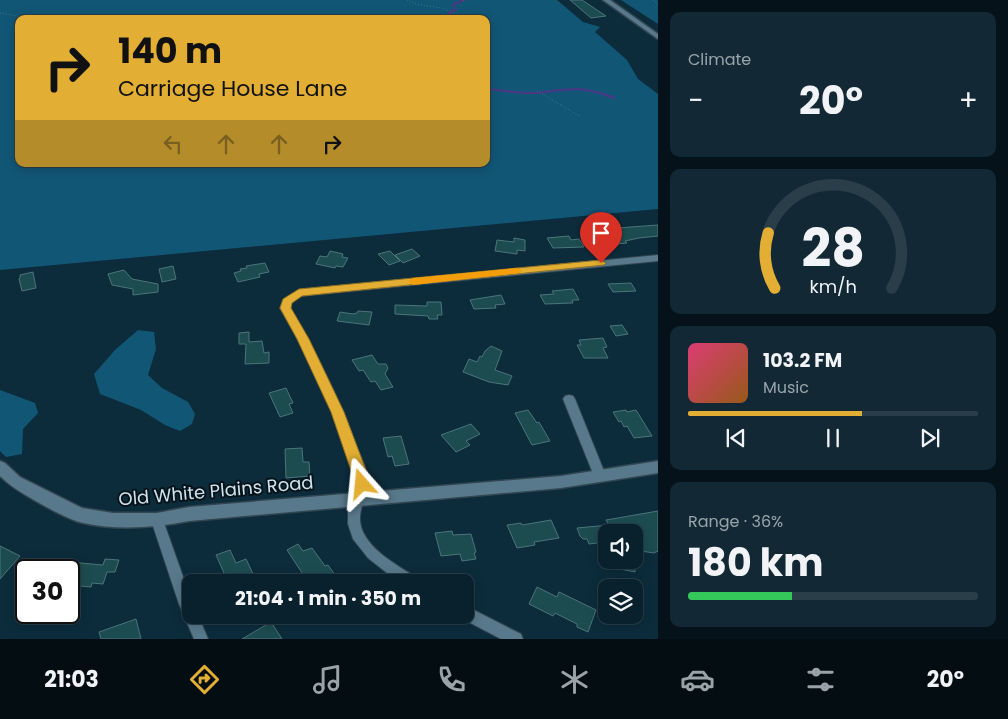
<!DOCTYPE html>
<meta charset="utf-8">
<style>
body{margin:0;font-family:Poppins,sans-serif;background:#122935;color:#f1f3f6;height:100vh;display:flex;flex-direction:column;font-size:19px;white-space:nowrap}
*{box-sizing:border-box;margin:0}
p{font-size:16px;color:#99a3aa}
.icon{flex:none;width:28px;height:28px;fill:none;stroke:currentColor;stroke-width:2;stroke-linecap:round;stroke-linejoin:round}
.map{position:relative;flex:1;overflow:hidden}
.drawer{display:flex;flex-direction:column;gap:12px;padding:12px;background:#051219;width:350px}
.drawer>*{flex:none}
.hud{position:absolute;left:15px;top:15px;width:475px;height:152px;border-radius:10px;box-shadow:0 2px 12px #0003,0 0 0 1px #293e49;background:#e2af34;color:#111;overflow:hidden}
.buttons{position:absolute;left:598px;top:524px;display:grid;gap:10px}
.buttons a{display:grid;place-items:center;width:45px;height:45px;border-radius:10px;background:#09212d;box-shadow:0 2px 12px #0003,0 0 0 1px #293e49;font-size:25px}
.speed{position:absolute;left:15px;top:559px;display:flex;gap:10px;font-size:25px;font-weight:700;text-align:center}
.speed>*{display:grid;place-content:center;width:65px;height:65px;border-radius:50%;background:#09212d;box-shadow:0 2px 12px #0003,0 0 0 1px #293e49;line-height:1}
.speed .limit{border:2px solid #111;border-radius:8px;background:#fff;color:#111}
.pin{position:absolute;display:grid;place-items:center;width:42px;height:42px;color:#fff;margin:-51px -21px;border-radius:50% 50% 50% 0;rotate:-45deg;box-shadow:0 0 5px #0007}
.pin .icon{rotate:45deg}
.me{position:absolute;width:55px;margin:-28px;rotate:342deg;stroke-linejoin:round;filter:drop-shadow(0 0 4px #0008)}
.turn{display:flex;align-items:center;gap:18px;height:105px;padding:0 20px;font-size:22px}
.turn .icon{width:65px;height:65px;stroke-width:2.5}
.turn b{display:block;font-size:35px;line-height:42px}
.lanes{display:flex;align-items:center;height:48px;padding:0 20px;background:#0003;justify-content:center;gap:25px;direction:ltr}
.lanes .off{opacity:.35}
.big{font-size:38px;font-weight:700;line-height:1.1}
.drawer .widget{flex:1;display:flex;flex-direction:column;justify-content:center;gap:8px;min-width:0;padding:0 18px;border-radius:10px;background:#122935}
.drawer .dial{align-items:center;gap:0}
.dial svg{height:130px;overflow:visible;fill:none;stroke:#293e49;stroke-width:7;stroke-linecap:round;text-anchor:middle}
.dial text{fill:#f1f3f6;stroke:none}
.song{display:flex;align-items:center;gap:15px}
.cover{width:60px;height:60px;border-radius:8px;background:linear-gradient(135deg,hsl(340 70% 55%),hsl(30 70% 35%))}
.played{height:5px;border-radius:2px;background:linear-gradient(90deg,#e2af34 60%,#293e49 60%)}
.keys{display:flex;justify-content:space-around;direction:ltr}
.heat{display:flex;justify-content:space-between;align-items:center;font-size:28px;direction:ltr}
.charge{height:8px;border-radius:4px;background:linear-gradient(90deg,#34c759 36%,#293e49 0)}
.trip{position:absolute;left:182px;top:574px;width:292px;height:50px;border-radius:10px;background:#09212d;box-shadow:0 2px 12px #0003,0 0 0 1px #293e49;font-weight:700;line-height:50px;text-align:center}
.dock{display:flex;height:80px;justify-content:space-around;align-items:center;background:#040d12;color:#99a3aa}
.dock .icon{width:35px;height:35px}
.dock .current{color:#e2af34}
.dock b{font-size:22px;color:#f1f3f6}
main{display:flex;flex:1;min-height:0}
.map>svg:first-child{display:block}
.green{fill:#125676;fill-rule:evenodd}
.lines{fill:none;stroke-linecap:round;stroke-linejoin:round}
.stream{stroke:#4e3686;stroke-width:2}
.building{fill:#1d4c50;stroke:#4b7579}
.minor-casing{stroke:#324550;stroke-width:2}
.tertiary-casing{stroke:#324550;stroke-width:3}
.path{stroke:#748d99;stroke-width:1;stroke-dasharray:0.5 2.5;stroke-linecap:butt}
.minor{fill:#58798b;fill-rule:evenodd}
.tertiary{fill:#58798b;fill-rule:evenodd}
.route{fill:#e2af34;stroke:#937222}
.slow{fill:#f59e0b}
.labels{text-anchor:middle;stroke-width:4;stroke-linejoin:round;paint-order:stroke}
.near-street-label{font-size:18px;fill:#d0e2ec;stroke:#06131a}
</style>
<main>
<div class="map">
<svg width="658" height="639" viewBox="0 0 658 639">
<rect width="100%" height="100%" fill="#0c2c3c"/>
<!-- green -->
<path class="green" d="M0 0H557L583 22 600 27 595 32 627 60 638 79 658 94V209L0 270ZM19 19H486V164H19Z
M621 0H658V24Z
M138 330 154 332 156 349 148 375 162 388 188 402 195 414 192 424 180 431 165 425 141 410 100 394 94 374 115 350Z
M0 390 35 403 38 413 23 429 22 454 6 457 0 451Z"/>
<g class="lines">
<!-- stream -->
<path class="stream" d="M455 19 449 13 455 10 454 4 464 0
M486 81 491 83 487 87 489 89C503 90 519 94 533 93 568 90 579 84 614 98"/>
</g>
<!-- building -->
<path class="building" d="M570 0H582L606 16 591 18Z
M658 225V236L639 238 625 241 627 243 615 244 604 229Z
M569 236 571 240 579 239 584 247 553 248 547 238Z
M514 238 525 240V251L517 250V254L495 251 497 240 514 242Z
M412 249 420 256 403 263 395 255Z
M330 251 343 254 342 257 348 258 343 267 336 266 335 268 316 264 320 256 327 257Z
M390 251 400 261 389 265 378 254Z
M265 263 269 272 259 274 260 277 238 282 234 273 241 271 240 269 247 268 246 266Z
M173 266 176 279 162 282 159 269Z
M124 270 132 279 158 284V292L133 295V289L112 285 108 274Z
M33 272 36 288 22 291 19 279 20 278V275Z
M631 283 636 291 613 292 608 284Z
M573 289 579 300H572L573 303 545 304 540 295 554 294 552 291Z
M501 295 505 304 495 305 496 308 474 309 470 300Z
M427 302H441L442 315H437L438 319H429L428 316 395 314V305L427 306Z
M358 311 372 312 369 325 337 321 340 312 353 314 357 313Z
M622 325 628 334 616 336 610 326Z
M249 332V342L262 341 264 353 269 352V363L245 364 246 344H239V333Z
M603 338 607 347 603 348 608 358H584L577 345H581L579 340Z
M491 346 502 351 495 370 512 376 508 385 489 382 463 372 469 359 477 362 480 356 482 357 485 351Z
M372 355 378 364H386L388 368 385 374 393 387 381 390 375 381 371 382 363 370 359 371 352 360Z
M286 388 293 403 289 404 293 413 280 417 269 393Z
M528 410 537 423 539 422 550 441 532 445 515 413Z
M626 410 627 412 636 410 652 436 634 438 627 426 624 427 621 421 619 422 613 412Z
M471 424 480 434 466 441 470 445 456 452 441 435Z
M401 436 409 464 395 466 392 456 388 457 383 438Z
M302 448 303 462H309L310 476 286 478 285 449Z
M658 511V551L654 553 634 550V532H606V542L589 544 587 539H583L580 536 577 528 609 525 606 520Z
M551 520 559 538 534 542 535 545 517 548 507 525 521 523 522 525Z
M452 531 453 535 471 534 476 552 474 553 476 559 462 561 460 554 441 556 435 533Z
M298 544 303 551 312 548 325 566 328 565 337 578 330 582H308L287 550Z
M0 546 20 556 0 579Z
M230 550 236 563 246 559 254 576 247 579 249 582H228L216 555Z
M105 559 119 560 115 572H107L103 584 92 583 91 587 69 585V562L103 565Z
M619 560H635V572L620 569Z
M537 587 557 597 559 592 596 610 588 632 577 627V624L555 613 553 616 529 604Z
M136 619 141 639H101L99 632Z
M271 622 282 639H242Z"/>
<g class="lines">
<!-- minor casing -->
<g class="minor-casing">
<path id="minor" d="M658 255V261L301 296 291 303 290 308C316 352 339 398 356 446 360 456 367 468 368 478 371 496 352 511 364 534 375 554 399 566 417 578L419 582H401L387 573 368 558 353 539 348 524V512L356 478 332 411 298 339 280 308 284 299 299 290Z
M569 395 573 396 575 399 606 476 604 480 600 481 596 480 594 476 563 399 565 396Z
M157 514 162 516 163 520 191 599V615H198L208 639H194L179 604 151 520 152 516Z
M466 606 521 634 523 639H501L461 618 460 615H466Z"/>
</g>
<!-- tertiary casing -->
<g class="tertiary-casing">
<path id="tertiary" d="M603 0H610L658 34V39Z
M0 461 5 463 20 477 82 508 113 513H157L189 507 561 476 658 461V473L561 488 189 521C153 528 115 531 79 522 64 517 48 508 34 500 22 493 10 486 0 476Z"/>
</g>
<!-- path -->
<path class="path" d="M407 0 420 5 442 8 462 16
M463 0 466 1
M653 0 658 4
M0 13 33 19
M537 91 581 117"/>
<!-- minor -->
<use href="#minor" class="minor"/>
<!-- tertiary -->
<use href="#tertiary" class="tertiary"/>
</g>
<!-- route -->
<path class="route" d="M601 260 606 263 604 265 302 296 292 303 291 308 309 339 344 412 369 478 367 488 362 490 357 488 331 412 297 339 280 308 283 299 299 289Z"/>
<!-- slow -->
<path class="slow" d="M517 268 522 271 520 273 413 285 408 281 413 278Z"/>
<g class="labels">
<!-- near-street labels -->
<g class="near-street-label">
<text transform="translate(216 491) rotate(-5)" y="6">Old White Plains Road</text>
</g>
</g>
</svg>
<div class="buttons">
<a><svg class="icon" aria-label="sound" viewBox="0 0 24 24"><path d="M4 9h4l5-4v14l-5-4H4zM17 9q2 3 0 6"/></svg></a>
<a><svg class="icon" aria-label="layers" viewBox="0 0 24 24"><path d="M12 4l9 5-9 5-9-5zM3 14l9 5 9-5"/></svg></a>
</div>
<div class="speed"><div class="limit">30</div></div>
<div class="pin" style="left:601px;top:263px;background:#d93025"><svg class="icon" aria-label="arrive" viewBox="0 0 24 24"><path d="M6 21V4h12l-3 4 3 4H6"/></svg></div>
<svg class="me" style="left:362px;top:484px" viewBox="-20 -20 40 40"><path d="M0-17L14 15 0 8-14 15z" fill="#e2af34" stroke="#fff" stroke-width="4"/></svg>
<div class="trip">21:04 · 1 min · 350 m</div>
<div class="hud">
<div class="turn"><svg class="icon" aria-label="right" viewBox="0 0 24 24"><path d="M7 20v-9h11M14 6l5 5-5 5"/></svg><div><b>140 m</b>Carriage House Lane</div></div>
<div class="lanes"><svg class="icon off" aria-label="left" viewBox="0 0 24 24"><path d="M17 20v-9H6M10 6l-5 5 5 5"/></svg><svg class="icon off" aria-label="ahead" viewBox="0 0 24 24"><path d="M12 20V5M6 11l6-6 6 6"/></svg><svg class="icon off" aria-label="ahead" viewBox="0 0 24 24"><path d="M12 20V5M6 11l6-6 6 6"/></svg><svg class="icon" aria-label="right" viewBox="0 0 24 24"><path d="M7 20v-9h11M14 6l5 5-5 5"/></svg></div>
</div>
</div>
<section class="drawer">
<div class="widget"><p>Climate</p>
<div class="heat"><a>−</a><b class="big">20°</b><a>+</a></div>
</div>
<div class="widget dial"><svg viewBox="0 0 100 80">
<path d="M14 69A42 42 0 1 1 86 69"/>
<path d="M14 69A42 42 0 0 1 10 35" stroke="#e2af34"/>
<text x="50" y="56" font-size="32" font-weight="700">28</text>
<text x="50" y="72" font-size="11">km/h</text>
</svg></div>
<div class="widget">
<div class="song"><i class="cover"></i><div><b>103.2 FM</b><p>Music</p></div></div>
<div class="played"></div>
<div class="keys"><svg class="icon" aria-label="previous" viewBox="0 0 24 24"><path d="M18 5L8 12l10 7zM5 5v14"/></svg><svg class="icon" aria-label="pause" viewBox="0 0 24 24"><path d="M8 5v14M16 5v14"/></svg><svg class="icon" aria-label="next" viewBox="0 0 24 24"><path d="M6 5l10 7-10 7zM19 5v14"/></svg></div>
</div>
<div class="widget"><p>Range · 36%</p><b class="big">180 km</b><div class="charge"></div></div>
</section>
</main>
<nav class="dock">
<b>21:03</b>
<svg class="icon current" aria-label="directions" viewBox="0 0 24 24"><path d="M12 3l9 9-9 9-9-9zM9 14v-3h6M13 9l2 2-2 2"/></svg>
<svg class="icon" aria-label="music" viewBox="0 0 24 24"><path d="M9 18V5l10-2v13"/><circle cx="6" cy="18" r="3"/><circle cx="16" cy="16" r="3"/></svg>
<svg class="icon" aria-label="phone" viewBox="0 0 24 24"><path d="M5 4h4l2 5-3 2q2 4 5 5l2-3 5 2v4C11 20 4 13 5 4z"/></svg>
<svg class="icon" aria-label="climate" viewBox="0 0 24 24"><path d="M12 3v18M4 7l16 10M4 17L20 7"/></svg>
<svg class="icon" aria-label="car" viewBox="0 0 24 24"><path d="M5 17H2v-5l4-1 3-4h7l3 4 3 1v5h-3M9 17h6M6 11h13"/><circle cx="7" cy="17" r="2"/><circle cx="17" cy="17" r="2"/></svg>
<svg class="icon" aria-label="filters" viewBox="0 0 24 24"><path d="M4 7h16M4 17h16"/><circle cx="9" cy="7" r="2"/><circle cx="15" cy="17" r="2"/></svg>
<b>20°</b>
</nav>
